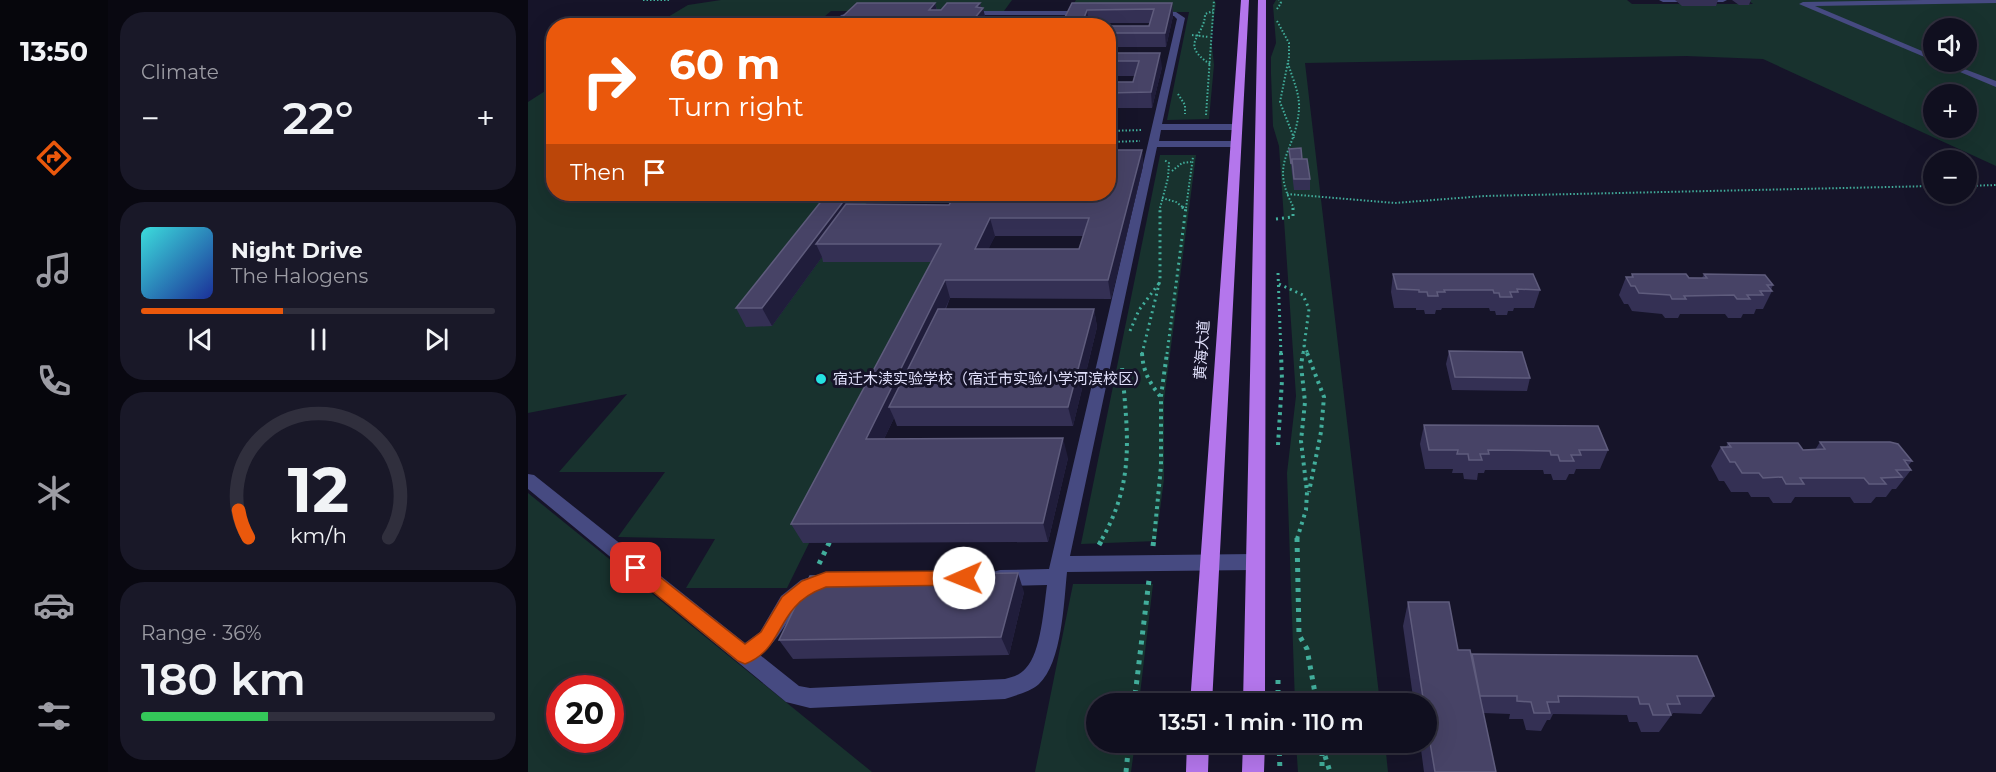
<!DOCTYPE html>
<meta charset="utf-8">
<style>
body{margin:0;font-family:Montserrat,"Noto Sans SC",sans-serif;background:#191828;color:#f1f3f6;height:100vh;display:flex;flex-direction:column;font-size:22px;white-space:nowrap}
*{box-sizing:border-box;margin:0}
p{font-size:20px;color:#9c9ca4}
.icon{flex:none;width:33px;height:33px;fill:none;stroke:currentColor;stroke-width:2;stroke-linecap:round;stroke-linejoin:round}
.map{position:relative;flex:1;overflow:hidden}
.panel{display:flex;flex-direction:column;gap:12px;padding:12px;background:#090811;width:420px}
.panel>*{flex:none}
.top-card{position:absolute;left:18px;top:18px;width:570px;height:183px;border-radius:24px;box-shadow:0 6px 24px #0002,0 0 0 2px #302f3d;background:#ea580c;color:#fff;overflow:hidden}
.buttons{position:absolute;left:1395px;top:18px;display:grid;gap:12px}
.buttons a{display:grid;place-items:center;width:54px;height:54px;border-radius:50%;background:#100f1f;box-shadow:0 6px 24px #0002,0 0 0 2px #302f3d;font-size:30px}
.speed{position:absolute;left:18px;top:675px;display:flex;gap:12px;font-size:30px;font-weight:700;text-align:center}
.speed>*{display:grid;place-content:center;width:78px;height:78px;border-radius:50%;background:#100f1f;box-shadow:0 6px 24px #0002,0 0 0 2px #302f3d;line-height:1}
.speed .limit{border:9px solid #d22;background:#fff;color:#111}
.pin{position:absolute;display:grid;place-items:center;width:51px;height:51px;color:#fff;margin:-26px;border-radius:12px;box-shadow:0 3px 9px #0006}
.me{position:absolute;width:66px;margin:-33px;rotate:269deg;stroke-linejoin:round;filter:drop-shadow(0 0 4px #0008)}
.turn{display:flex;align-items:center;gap:21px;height:126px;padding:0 24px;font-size:27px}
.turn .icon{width:78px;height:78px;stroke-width:2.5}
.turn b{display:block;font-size:42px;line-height:51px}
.then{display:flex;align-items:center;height:57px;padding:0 24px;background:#0003;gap:12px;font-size:22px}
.big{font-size:45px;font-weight:600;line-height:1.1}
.panel .tile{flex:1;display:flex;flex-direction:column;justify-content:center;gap:9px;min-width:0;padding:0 21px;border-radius:24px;background:#191828}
.panel .dial{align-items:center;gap:0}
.dial svg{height:156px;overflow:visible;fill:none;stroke:#302f3d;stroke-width:7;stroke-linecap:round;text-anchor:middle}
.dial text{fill:#f1f3f6;stroke:none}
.song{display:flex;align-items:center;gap:18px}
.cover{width:72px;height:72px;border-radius:9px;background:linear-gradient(135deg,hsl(180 70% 55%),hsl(230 70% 35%))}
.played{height:6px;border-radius:3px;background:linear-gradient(90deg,#ea580c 40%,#302f3d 40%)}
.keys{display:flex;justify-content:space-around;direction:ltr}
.heat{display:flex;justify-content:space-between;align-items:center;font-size:33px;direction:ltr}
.charge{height:9px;border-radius:4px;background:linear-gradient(90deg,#34c759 36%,#302f3d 0)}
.trip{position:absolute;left:558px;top:693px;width:351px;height:60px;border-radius:30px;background:#100f1f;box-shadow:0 6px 24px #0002,0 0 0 2px #302f3d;font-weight:600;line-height:60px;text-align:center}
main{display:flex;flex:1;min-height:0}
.tabs{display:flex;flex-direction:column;width:108px;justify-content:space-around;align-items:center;background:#06060c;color:#9c9ca4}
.tabs .icon{width:42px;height:42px}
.tabs .on{color:#ea580c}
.tabs b{font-size:27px;color:#f1f3f6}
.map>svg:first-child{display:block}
.green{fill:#18322e;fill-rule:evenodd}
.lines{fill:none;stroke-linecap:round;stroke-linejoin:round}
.path-far3{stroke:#42ae9c;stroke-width:2;stroke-dasharray:1.5 2;stroke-linecap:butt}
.path-far2{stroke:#42ae9c;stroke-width:3;stroke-dasharray:2 4;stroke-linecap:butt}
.path-far1{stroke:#42ae9c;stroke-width:4;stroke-dasharray:3 4.5;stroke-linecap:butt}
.path{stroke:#42ae9c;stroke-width:5;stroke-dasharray:4 6;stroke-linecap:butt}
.minor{fill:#464a81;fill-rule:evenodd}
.major{fill:#b476ec;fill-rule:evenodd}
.wall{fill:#343054;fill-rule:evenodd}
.shaded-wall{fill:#201d3b}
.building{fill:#474366;stroke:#5f5c7d;stroke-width:1.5;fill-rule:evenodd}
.route{fill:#ea580c;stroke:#983908;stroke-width:1.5}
.poi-dot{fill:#25e2e1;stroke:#161429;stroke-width:2}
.labels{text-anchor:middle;stroke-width:6;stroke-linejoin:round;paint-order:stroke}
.street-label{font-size:15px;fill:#e1e0fb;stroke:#161429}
.poi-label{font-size:15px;fill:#e1e0fb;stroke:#161429;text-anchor:start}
</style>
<main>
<nav class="tabs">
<b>13:50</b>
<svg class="icon on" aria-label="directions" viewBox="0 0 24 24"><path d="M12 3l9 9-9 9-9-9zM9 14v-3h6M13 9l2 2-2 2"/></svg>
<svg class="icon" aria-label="music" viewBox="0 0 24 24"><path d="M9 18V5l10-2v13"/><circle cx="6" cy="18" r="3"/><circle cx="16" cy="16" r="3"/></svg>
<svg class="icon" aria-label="phone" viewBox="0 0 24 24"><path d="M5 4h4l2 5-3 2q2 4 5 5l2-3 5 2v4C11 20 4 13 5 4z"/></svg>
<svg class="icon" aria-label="climate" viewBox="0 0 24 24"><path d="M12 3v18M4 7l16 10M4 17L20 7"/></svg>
<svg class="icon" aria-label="car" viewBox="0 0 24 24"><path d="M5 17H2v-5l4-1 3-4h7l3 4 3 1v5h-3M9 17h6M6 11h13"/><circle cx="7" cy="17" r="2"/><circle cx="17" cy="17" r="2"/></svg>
<svg class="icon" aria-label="filters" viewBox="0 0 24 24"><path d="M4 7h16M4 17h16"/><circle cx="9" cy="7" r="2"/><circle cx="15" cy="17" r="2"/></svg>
</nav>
<section class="panel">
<div class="tile"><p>Climate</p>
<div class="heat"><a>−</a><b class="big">22°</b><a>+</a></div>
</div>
<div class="tile">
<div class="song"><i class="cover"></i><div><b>Night Drive</b><p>The Halogens</p></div></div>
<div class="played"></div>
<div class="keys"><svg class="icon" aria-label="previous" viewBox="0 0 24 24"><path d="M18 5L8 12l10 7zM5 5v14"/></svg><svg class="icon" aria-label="pause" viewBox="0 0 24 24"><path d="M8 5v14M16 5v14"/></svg><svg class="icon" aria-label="next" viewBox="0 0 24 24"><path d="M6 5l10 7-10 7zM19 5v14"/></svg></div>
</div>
<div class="tile dial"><svg viewBox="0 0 100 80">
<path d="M14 69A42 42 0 1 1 86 69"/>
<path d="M14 69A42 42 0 0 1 9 55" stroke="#ea580c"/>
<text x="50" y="56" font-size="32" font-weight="700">12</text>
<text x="50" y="72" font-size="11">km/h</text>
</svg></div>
<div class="tile"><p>Range · 36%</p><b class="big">180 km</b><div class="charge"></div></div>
</section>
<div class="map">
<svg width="1468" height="772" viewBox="0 0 1468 772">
<rect width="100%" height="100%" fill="#161429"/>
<!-- green -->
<path class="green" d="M193 0H484L476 11H303L296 17 312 16 301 25 125 26 160 5Z
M548 0H686L688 3 683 37 686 65 681 119 639 120 661 12H540Z
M748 0H1099L1104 4H1225L1220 0H1468V166L1235 59 1158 56 777 63 852 703H767L759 473 768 396 751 146 745 126 743 74V57L748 43 745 5ZM1406 28H1438V62H1406ZM1406 94H1438V128H1406Z
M25 86 26 194H345L325 221 419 262 259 588H158L187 539 90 537 137 472H31L99 394 0 413V102Z
M632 155H668L636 400V479L628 541 553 544Z
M0 493 344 772H0ZM32 688H82V740H32Z
M545 584H625L611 703 568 704V742L607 743 603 772H507Z
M768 743H857L860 772H770Z"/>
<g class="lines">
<!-- path-far3 -->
<path class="path-far3" d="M115 0H142
M749 9 753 3 751 0
M749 21 761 43V57L752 102 766 138
M664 35 681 37
M760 63C764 78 772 93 771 109 768 153 740 161 766 208
M682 64C650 43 677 37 677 14L685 11
M650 94 657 105V114
M678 115 686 0
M580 131 615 130
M580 142 612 141
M644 171 654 163 663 162
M1438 186 1468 185
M400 194 403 199 428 200
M759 194 867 203 956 196 1406 186
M634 198 648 202 656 208
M632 208 640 178 641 163 636 160
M658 208 665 157"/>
<!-- path-far2 -->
<path class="path-far2" d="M654 207 657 209
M748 219 765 217V207
M750 273 753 354
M751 284 775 295 781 309 775 354
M602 331 611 310 632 282
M776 345 780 354
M614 354 632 280V207
M639 354 658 207"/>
<!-- path-far1 -->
<path class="path-far1" d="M614 353C615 371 621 382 632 396
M779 353 796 397 793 432 781 492
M750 445 754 380 753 353
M574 539C608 479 599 432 594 367
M626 539 633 466V396L639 353
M769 539 778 510 779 492 773 441 777 402 773 365 775 353"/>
<!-- path -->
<path class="path" d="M769 538 771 635 779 649 789 704
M571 545 575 538
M625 546 626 538
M291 564 302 541
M750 680V704
M606 704 621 580
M751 742 752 772
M794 742V772
M797 756 802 772
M598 772 601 742"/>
<!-- minor -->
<path class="minor" d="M1131 0H1199L1195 2H1135Z
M1394 0H1468V3L1287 6 1406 56V61L1271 4 1275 2Z
M334 11 337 15 319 19 311 26H303L313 15Z
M433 11H559L563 13 559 15H436Z
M625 11 648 12 657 18 634 124H709L714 127 709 130H633L631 141H708L713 144 708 147H629L542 556 727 554 734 557 736 562 734 567 727 570 539 572C536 601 534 663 511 684 502 692 488 695 477 699L282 708 258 702 0 489V474L6 475 217 643 232 632 253 596 273 580 292 574 299 576 302 582 299 588C260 601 261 633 232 655L271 686 282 688 477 679C485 677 492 675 498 668 513 653 516 606 519 585L472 586 465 584 463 578 465 572 472 570 521 569 649 19 646 16 622 15Z
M1408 62H1418L1468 81V87Z"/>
<!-- major -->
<path class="major" d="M713 0H721L684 704H662Z
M730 0H738L737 704H715Z
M659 742H681L680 772H658Z
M715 742H737L736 772H714Z"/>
</g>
<!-- wall -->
<path class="wall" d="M1147 0H1190L1188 6H1154Z
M1204 0H1223L1221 5H1211Z
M407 3 409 10 452 3 453 8H455L458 21 455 25H533L544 3H644L645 16 638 47H580V26H621L622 23H561L560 26H317L314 17Z
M580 53 634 67 624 108H580V82H605L607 76H580Z
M761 149 774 159 782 179V190H766Z
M614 150 615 166 583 299 422 298 418 309H566L569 327 545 426H369L366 418 356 439 540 458 520 542 275 543 263 524 404 262H295L294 257 244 326 218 327 208 308 332 204 421 205 481 199 565 200ZM467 236H556L551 249H460Z
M865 274 1012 290 1006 308H986L985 311H980L979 315H968L967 311H962L961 308H914L913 310H908L907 314H897L896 310H888V308H866L863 292Z
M1104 274 1174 278 1176 274 1245 285 1243 290 1244 291 1235 309H1228L1226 314H1215L1213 318H1200L1197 314H1152L1150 318H1137L1134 314 1104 311 1100 304H1096L1091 295 1098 277H1103Z
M921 351 1002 378 999 391 924 390 918 364Z
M896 425 1080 450 1072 469H1048L1046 474H1041L1038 480H1025L1023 474H1016L1015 470H957L956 473H950L949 480 936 479 935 473H924L925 469H897L892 444Z
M1292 442 1384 461 1380 466 1383 470 1368 489H1364L1358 497H1348L1343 503H1326L1322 497H1267L1263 503H1245L1241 497H1223L1220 492H1203L1196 481H1191L1183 466 1193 447H1198L1200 443 1275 450H1287Z
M496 592 481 655 265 659 251 640Z
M880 602 930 650 943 655 1186 696 1173 714 1145 713 1131 732H1113L1109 722H1101L1099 715 1025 714 1022 720H1019L1013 731 998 730 995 719H981L982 714 955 713 968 772H896L892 742H898V704H886L875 626Z"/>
<!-- shaded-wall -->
<path class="shaded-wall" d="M407 3 410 16 401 10Z
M452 3 453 10 455 8 458 21 454 26H441L448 7Z
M644 3 645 16 638 47 637 33Z
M559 10 561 23 560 26H553Z
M632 53 634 67 624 108 623 92Z
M614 150 615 166 583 299 580 280Z
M321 194H340L303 244H288L294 257 244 326 234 308Z
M472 194H484L473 217 469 199Z
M462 218 467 236 452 267 447 249Z
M417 280 422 298 371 407H361L366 418 347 458 338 439Z
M566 309 569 327 545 426 540 407Z
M535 438 540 458 520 542 515 523Z
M490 573 496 592 481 655 473 637Z"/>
<!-- building -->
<path class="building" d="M329 3H407L401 10H413L419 3H452L448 7 455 8 441 25H533L544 3H644L637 33H580V26H621L626 9 559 10 553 26H432L435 21H402L406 17H314Z
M580 53H632L623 92 580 93V82H605L611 61H580Z
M773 148 774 159H764L763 164 761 149Z
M580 150H614L580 280H417L338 439 535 438 515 523 263 524 413 244H288L318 204 421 205 424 200H438L442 194H472L469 199 565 200 567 194H580ZM462 218H561L551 249H447Z
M764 159H779L782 179H766Z
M299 194H321L234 308H208Z
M865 274H1005L1012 290 989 289 990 292H982L984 297H972L971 293H966L965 290H916L917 292H909L910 296H900L899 292H891V290L869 289Z
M1104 274H1158L1161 278H1179L1176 274 1237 275 1245 285H1239L1244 291H1232L1235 295H1219L1222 299H1209L1206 295 1156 296 1158 299H1144L1142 295 1111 293 1107 286H1103L1098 277H1105Z
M410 309H566L540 407H361Z
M921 351 994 352 1002 378 927 377Z
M896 425 1070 426 1080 450H1051L1053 455H1043L1046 461H1032L1030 455H1023L1022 451 960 450 961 454H952L954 460H941L940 454H929L930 450H901Z
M1292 442H1362L1370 444 1384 461 1376 460 1383 470H1368L1374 477 1353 478 1358 484H1341L1336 478H1272L1276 484H1258L1254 477 1235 478 1231 473H1214L1207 462H1202L1193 447H1203L1200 443H1270L1275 450 1297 449Z
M490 573 473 637 251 640 282 576Z
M880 602H921L930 650H942L968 772H907L898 719V704H896Z
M944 654 1169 656 1186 696H1149L1152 704H1139L1143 715H1125L1121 704H1112L1110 697 1030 696 1031 702H1019L1022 713H1006L1003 702 989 701V696H952Z"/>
<!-- route -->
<path class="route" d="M108 560 114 563 217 644 233 632 254 597 274 581 298 572 436 571 443 573 445 578 443 583 436 585 298 587C287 591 274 598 266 608 248 629 247 652 217 664L210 661 102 573 100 568 102 563Z"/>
<!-- markers -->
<circle class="poi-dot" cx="293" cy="379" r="6"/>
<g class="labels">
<!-- street labels -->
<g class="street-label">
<text transform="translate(674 350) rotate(-86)" y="5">黄海大道</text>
</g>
<!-- poi labels -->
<g class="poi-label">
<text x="305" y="384">宿迁木渎实验学校（宿迁市实验小学河滨校区）</text>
</g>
</g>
</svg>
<div class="buttons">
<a><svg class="icon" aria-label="sound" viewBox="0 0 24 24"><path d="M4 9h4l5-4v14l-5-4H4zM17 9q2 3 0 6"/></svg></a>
<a>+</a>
<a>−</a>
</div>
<div class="speed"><div class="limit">20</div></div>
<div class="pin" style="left:108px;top:568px;background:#d93025"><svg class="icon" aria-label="arrive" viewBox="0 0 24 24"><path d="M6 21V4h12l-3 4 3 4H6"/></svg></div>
<svg class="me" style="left:436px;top:578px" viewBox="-20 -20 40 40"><circle r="19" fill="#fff"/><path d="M0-13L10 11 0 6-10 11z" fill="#ea580c"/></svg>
<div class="trip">13:51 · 1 min · 110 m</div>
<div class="top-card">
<div class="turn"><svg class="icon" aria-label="right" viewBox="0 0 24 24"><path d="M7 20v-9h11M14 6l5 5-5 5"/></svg><div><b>60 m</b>Turn right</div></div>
<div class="then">Then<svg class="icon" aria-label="arrive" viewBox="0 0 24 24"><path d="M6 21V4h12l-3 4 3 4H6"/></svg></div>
</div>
</div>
</main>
